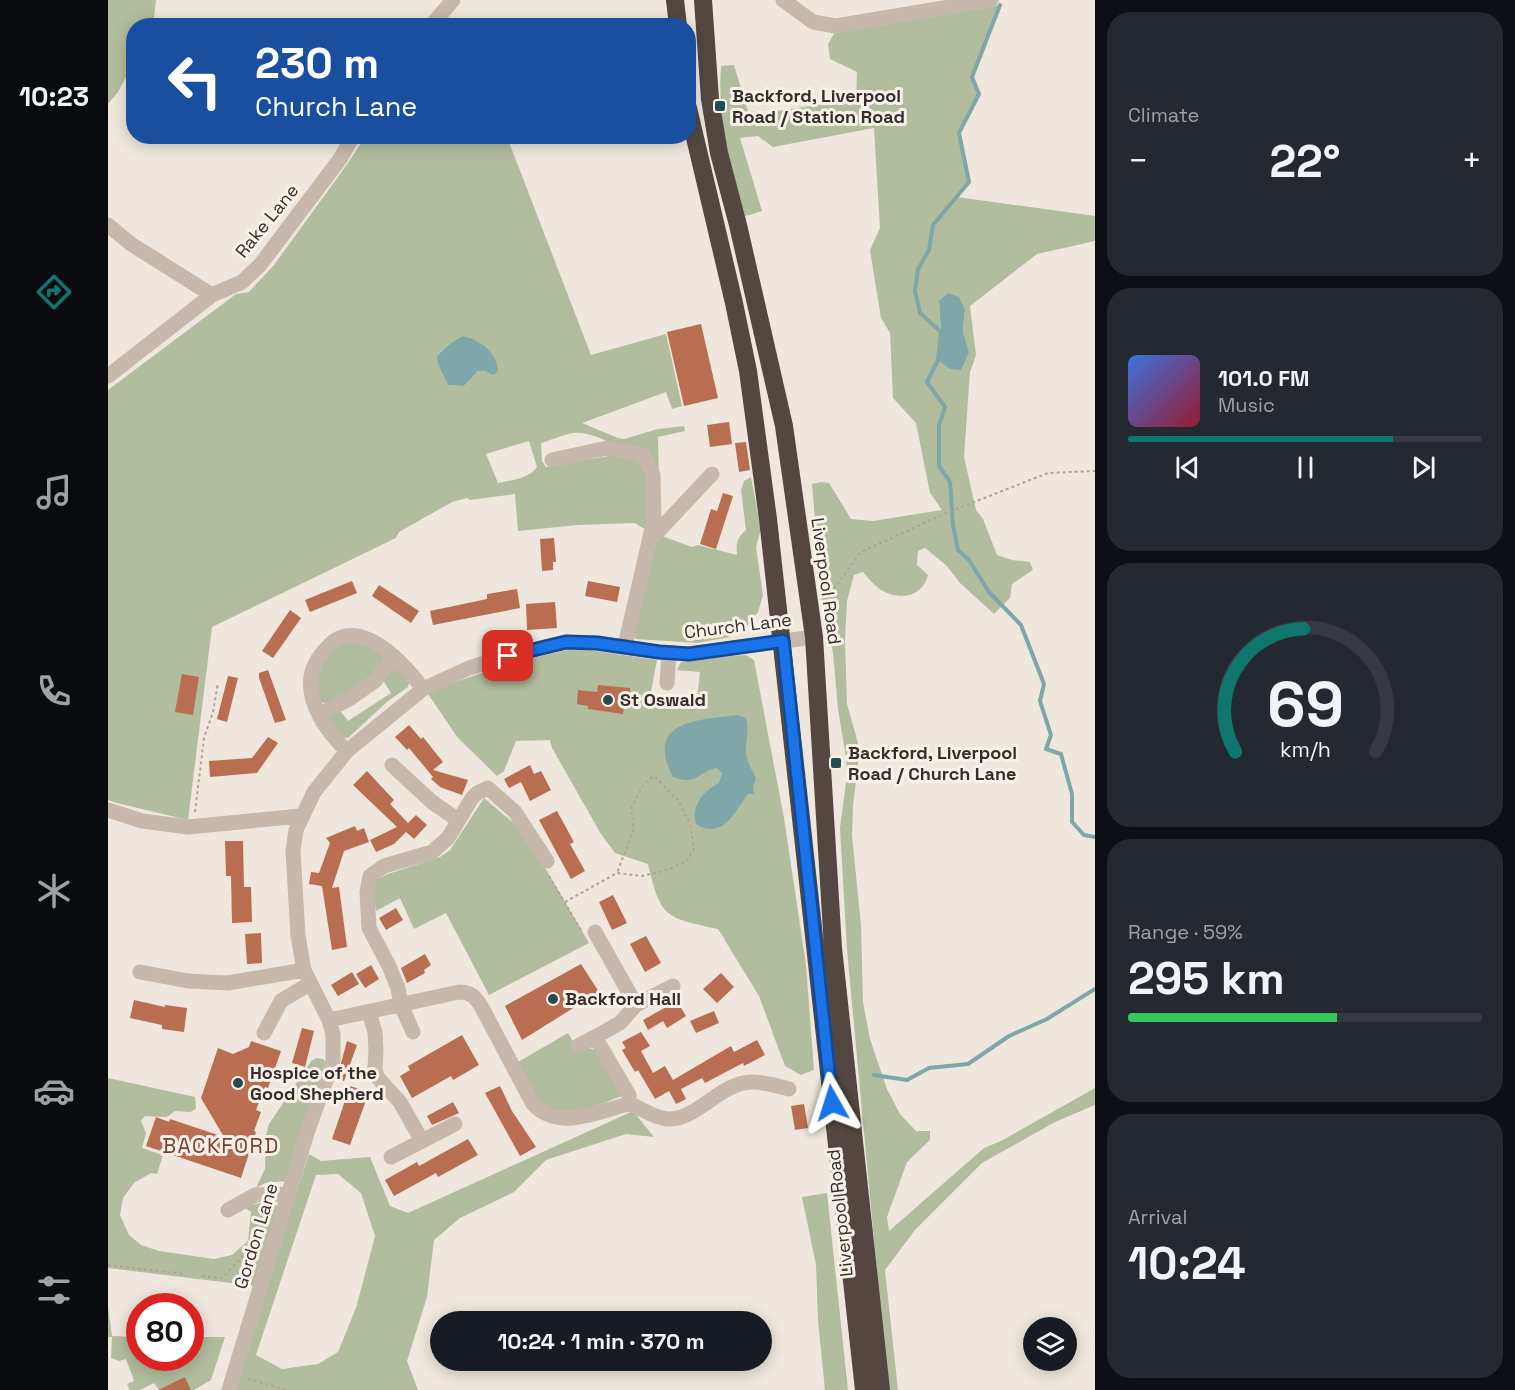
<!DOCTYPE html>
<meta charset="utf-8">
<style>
body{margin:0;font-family:"Space Grotesk",sans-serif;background:#242831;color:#f1f3f6;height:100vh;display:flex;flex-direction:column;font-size:22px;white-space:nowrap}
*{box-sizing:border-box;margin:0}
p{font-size:20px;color:#9ea1a6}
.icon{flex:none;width:33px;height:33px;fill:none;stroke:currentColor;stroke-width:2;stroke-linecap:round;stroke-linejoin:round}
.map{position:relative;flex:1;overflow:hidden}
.drawer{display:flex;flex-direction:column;gap:12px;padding:12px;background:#0d0f14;width:420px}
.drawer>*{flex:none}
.top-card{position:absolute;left:18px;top:18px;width:570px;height:126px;border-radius:24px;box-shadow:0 3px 15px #0003;background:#1a4fa0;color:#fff;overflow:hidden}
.controls{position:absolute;left:915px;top:1317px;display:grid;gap:12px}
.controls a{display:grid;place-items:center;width:54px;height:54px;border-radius:50%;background:#171b24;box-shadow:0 3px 15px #0003;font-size:30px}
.speed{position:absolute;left:18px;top:1293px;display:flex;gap:12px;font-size:30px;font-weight:700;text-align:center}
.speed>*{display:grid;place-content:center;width:78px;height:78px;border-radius:50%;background:#171b24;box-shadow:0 3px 15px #0003;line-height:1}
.speed .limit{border:9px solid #d22;background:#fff;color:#111}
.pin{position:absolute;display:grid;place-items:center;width:51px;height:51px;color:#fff;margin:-26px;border-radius:12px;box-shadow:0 3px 9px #0006}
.me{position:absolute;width:66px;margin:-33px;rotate:354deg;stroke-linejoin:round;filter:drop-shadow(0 0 4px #0008)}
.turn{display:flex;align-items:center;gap:21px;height:126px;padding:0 30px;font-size:27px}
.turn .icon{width:78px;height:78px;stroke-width:2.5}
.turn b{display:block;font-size:42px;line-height:51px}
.big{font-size:45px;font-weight:600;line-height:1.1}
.drawer .widget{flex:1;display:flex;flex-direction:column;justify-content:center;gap:9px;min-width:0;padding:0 21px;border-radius:24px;background:#242831}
.drawer .dial{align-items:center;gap:0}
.dial svg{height:156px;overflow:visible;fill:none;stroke:#363941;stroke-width:7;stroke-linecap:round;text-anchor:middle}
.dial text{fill:#f1f3f6;stroke:none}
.song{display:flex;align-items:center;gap:18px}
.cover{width:72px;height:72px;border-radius:9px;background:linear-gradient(135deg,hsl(220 70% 55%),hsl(350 70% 35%))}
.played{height:6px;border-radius:3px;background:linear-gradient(90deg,#0f766e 75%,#363941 75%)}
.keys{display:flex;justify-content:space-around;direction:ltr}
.heat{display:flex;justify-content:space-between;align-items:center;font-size:33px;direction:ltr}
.charge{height:9px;border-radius:4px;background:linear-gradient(90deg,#34c759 59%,#363941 0)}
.trip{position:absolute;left:322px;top:1311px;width:342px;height:60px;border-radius:30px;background:#171b24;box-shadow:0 3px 15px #0003;font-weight:600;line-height:60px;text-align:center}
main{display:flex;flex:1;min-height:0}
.menu{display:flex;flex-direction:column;width:108px;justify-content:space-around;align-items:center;background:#090b0e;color:#9ea1a6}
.menu .icon{width:42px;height:42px}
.menu .active{color:#0f766e}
.menu b{font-size:27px;color:#f1f3f6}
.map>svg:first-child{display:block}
.green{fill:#b2bd9e;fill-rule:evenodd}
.water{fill:#7fa6a9}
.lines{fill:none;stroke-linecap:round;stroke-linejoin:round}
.stream{stroke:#7fa6a9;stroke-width:4}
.building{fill:#b96d51}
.path{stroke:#b2a294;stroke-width:2;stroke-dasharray:3 3;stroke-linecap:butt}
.minor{stroke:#c6b8aa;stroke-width:15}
.highway{stroke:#544741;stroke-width:18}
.route-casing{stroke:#114b97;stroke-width:15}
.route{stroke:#1a73e8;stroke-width:10}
.poi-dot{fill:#234d51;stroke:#f7f1e9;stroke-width:2}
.labels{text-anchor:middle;stroke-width:6;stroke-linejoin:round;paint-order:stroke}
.poi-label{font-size:18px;font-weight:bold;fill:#342d29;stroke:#f7f1e9;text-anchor:start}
.street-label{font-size:18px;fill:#342d29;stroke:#f7f1e9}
.quarter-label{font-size:21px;letter-spacing:1.5px;fill:#7b402a;stroke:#f7f1e9}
</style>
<main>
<nav class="menu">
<b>10:23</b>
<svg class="icon active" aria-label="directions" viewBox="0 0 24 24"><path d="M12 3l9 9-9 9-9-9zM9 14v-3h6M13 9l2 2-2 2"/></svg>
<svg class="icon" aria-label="music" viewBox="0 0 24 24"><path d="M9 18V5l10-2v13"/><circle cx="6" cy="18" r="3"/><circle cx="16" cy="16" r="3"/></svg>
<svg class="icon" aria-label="phone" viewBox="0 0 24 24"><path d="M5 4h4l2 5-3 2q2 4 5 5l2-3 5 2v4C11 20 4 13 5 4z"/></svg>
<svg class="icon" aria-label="climate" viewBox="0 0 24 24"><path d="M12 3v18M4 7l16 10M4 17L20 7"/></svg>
<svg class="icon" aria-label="car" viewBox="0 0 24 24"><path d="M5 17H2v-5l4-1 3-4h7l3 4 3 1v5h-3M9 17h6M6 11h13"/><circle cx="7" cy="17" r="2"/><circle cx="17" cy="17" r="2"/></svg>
<svg class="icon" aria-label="filters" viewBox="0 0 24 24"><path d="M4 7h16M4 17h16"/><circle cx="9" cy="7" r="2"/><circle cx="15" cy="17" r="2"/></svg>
</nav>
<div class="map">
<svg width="987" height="1390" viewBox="0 0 987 1390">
<rect width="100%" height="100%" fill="#efe7dd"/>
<!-- green -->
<path class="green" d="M0 0H48L45 25 26 26 25 64 10 92 0 104Z
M892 5 864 77 871 94 851 133 861 182 849 197 987 216V241L929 254 862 306 868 355 862 372 856 457 868 510 875 519 889 555 904 560 922 562 925 570 904 584 902 598 886 614 852 583 838 565 817 548 810 551 809 565 820 575C815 597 791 601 773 590 766 585 760 578 755 572L746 575 739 601 737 639 739 704 750 743V764L745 806 744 835 753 925 755 1002 762 1039 779 1089 792 1114 808 1131H822V1140L799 1162 779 1217 781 1231 876 1148 893 1141 987 1088V1105L947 1122 874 1163 807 1230 777 1270 790 1390H780L739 950 732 828 739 775 738 758 730 709 725 653 714 602 704 484 713 482 721 483 743 519 765 521 834 510 822 493 808 423 785 398 782 333 773 318 762 250 772 228 766 128 665 147 650 136 632 138 654 211 635 217C622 166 609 119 613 66L626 65 640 111 655 113 748 99 749 72 722 59 720 44 727 32ZM831 301 857 310 855 331 861 352 833 332Z
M257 137H399L483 355 558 334 574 406 564 409 558 392 474 423 510 438 516 439 550 429 576 426 577 431 550 437 551 489 548 468C528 457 488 430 465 433 454 435 443 440 433 443L434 461 438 467 501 456H518L530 460 542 479 538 530 527 523 470 525 410 531 407 494 362 500 359 498 344 502 291 532 288 538 104 627 80 820 9 803 0 800V390L128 294 141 292 166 265 240 163ZM343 347 377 371H370L356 386 340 385 333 351ZM421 441 429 467C422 478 402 481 390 483L378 454Z
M643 477 653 529 648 547 655 595 650 612 640 625 622 637 589 643 528 639 526 636 534 589 551 535 584 547 590 545 629 555C628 543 629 538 638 530L633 490 636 481Z
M241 641 259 646 276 657 268 672 226 702 214 703 209 699C210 663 206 658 241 641Z
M468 648 549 660 542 697 589 699 592 672 569 670 573 662 601 657 638 655 646 660 676 818 698 965 706 1070 693 1075 677 1066 651 996 610 929C557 917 553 919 540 864L507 853 493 834 444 748 442 740 408 741 396 771 389 776 350 738 320 694C367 672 418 659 468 648Z
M289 663 301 682 300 687 280 701 240 738 230 736 220 720 222 715 231 709 240 721 283 693 273 677Z
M376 798 409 826 432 859 481 943 381 995 338 913 306 929 292 898 268 911 265 890 268 880 280 874 332 857 342 850Z
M460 1033 471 1052 480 1048 488 1050 514 1096C491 1104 454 1123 433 1103 425 1095 416 1073 410 1062Z
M209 1058 215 1059 218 1063 178 1181 157 1183 148 1188 157 1169 158 1135 161 1124 204 1060Z
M0 1078 87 1097 88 1109 82 1112 67 1111 59 1117 37 1116 33 1121 38 1133 34 1148 55 1155 49 1174 43 1173 26 1183 15 1198 12 1215 21 1235 33 1245 51 1251 106 1259 124 1255 140 1241 143 1212 136 1207 156 1202 167 1204 172 1211 147 1286 0 1268Z
M525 1111 546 1137 518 1134 438 1160 406 1192 352 1218 326 1240 319 1297 299 1361 310 1390H125L201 1154 213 1161 262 1157 282 1206 300 1213ZM230 1174 253 1193 267 1236 248 1308 230 1352 210 1364 174 1369 148 1355 208 1175Z
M719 1193 740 1390H717L710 1321 708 1265 694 1197Z
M0 1307 4 1336 31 1337 32 1358H82L83 1337H117L103 1380 86 1390H83L77 1378 51 1390 46 1383 32 1390H22L19 1384 26 1381 18 1359 11 1361 3 1358 4 1337H0Z"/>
<!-- water -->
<path class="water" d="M840 293 851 297 857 310 855 331 861 352 853 370 842 369 830 360 833 332 831 301Z
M355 336C373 341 388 351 390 370L386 375 377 371H370L356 386 340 385C336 374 330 368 329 357 333 351 348 339 355 336Z
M629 715 638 718C642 730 637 741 638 754 639 762 644 770 648 778L645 786 646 794H640C627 811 615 841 588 824 583 806 595 791 611 783L614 773 609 768C588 772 590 786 565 777 536 721 589 720 629 715Z"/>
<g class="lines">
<!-- stream -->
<path class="stream" d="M892 5 864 77 871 94 851 133 861 182 825 225 821 250 810 269 807 291 812 313 833 332 830 360 819 382 837 407 831 425V466L842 482 845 525 850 550 861 560 881 592 913 625 936 684 932 701 943 735 938 749 953 754 964 794V822L976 835 987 837
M766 1075 799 1080 821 1068 860 1064 901 1036 939 1019 987 989"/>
</g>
<!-- building -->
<path class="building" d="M593 324 610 398 576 406 559 332Z
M621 422 624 444 602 447 599 425Z
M638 442 642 470 631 472 627 443Z
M615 493 625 496 608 549 592 544 603 509 609 511Z
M446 538 448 562H445V570L434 571 432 539Z
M244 581 249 593 202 612 197 600Z
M480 581 512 587 509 602 477 596Z
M271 585 311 611 303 623 264 596Z
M409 589 412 608 325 625 322 611 379 599V594Z
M447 602 449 628 419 630 418 604Z
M182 610 193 618 165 658 154 651Z
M160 670 178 720 167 723 151 678V673Z
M74 674 91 677 85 715 67 712Z
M120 676 130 678 119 722 109 719Z
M490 685 522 688V693L532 695 531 708 516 706 515 714 480 709V706L469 704 470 690 489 692Z
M301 725 313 739 315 737 335 762 325 770 360 780 354 795 332 787 323 779 325 777 301 748 299 750 287 737Z
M160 737 170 743 149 773 102 777 101 761 144 758Z
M422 765 426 774 433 771 443 790 422 801 413 782 401 788 396 779Z
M259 771 286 800 282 804 300 823 308 815 319 825 306 839 298 832 286 844 268 852 262 840 289 827 245 785Z
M449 811 466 842 462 844 477 871 463 879 431 820Z
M247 826 249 831 256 828 261 842 236 851 224 888 231 887 239 947 224 950 214 886 201 884 203 872 211 873 222 843 218 838Z
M117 841H135L136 887H143L144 922 124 923 123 876H118Z
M505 895 519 923 504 930 491 902Z
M288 908 295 920 278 930 271 918Z
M153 933 154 963 139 964 137 934Z
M538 936 553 963 537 972 522 944Z
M317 954 323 965 316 970 317 973 299 983 293 968Z
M473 964 491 992 414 1040 397 1006Z
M263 965 271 979 257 988 248 974Z
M244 972 251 984 230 996 223 985Z
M613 973 626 987 609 1003 595 989Z
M26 1000 57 1007V1005L79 1008 76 1032 54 1029V1025L22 1018Z
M569 1001 578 1016 559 1028 555 1021 540 1030 535 1020Z
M606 1011 611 1023 588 1033 582 1021Z
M194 1028 206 1031 197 1067 184 1063Z
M533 1032 542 1046 533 1051 545 1073 557 1066 565 1080 623 1046 626 1052 649 1040 657 1055 636 1066 635 1063 597 1083 594 1078 573 1089 578 1099 568 1104 561 1091 547 1099 530 1070 527 1072 514 1050 518 1048 514 1042Z
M354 1035 371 1065 345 1080 343 1076 304 1098 292 1076 302 1070 300 1066Z
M143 1041 173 1051 160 1088 157 1087 148 1110 153 1112 146 1131 148 1132 133 1178 38 1146 48 1117 61 1122 62 1119 116 1137 93 1098 110 1048 125 1054 141 1047Z
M239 1041 249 1045 236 1081 229 1078Z
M242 1086 261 1092 242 1145 224 1139Z
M392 1086 404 1111 428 1147 412 1156 377 1093Z
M345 1102 351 1113 324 1125 319 1116Z
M696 1104 700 1128 687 1130 683 1106Z
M360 1139 370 1155 330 1177 328 1173 286 1196 277 1180 309 1162 311 1166Z
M77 1377 83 1390H50Z"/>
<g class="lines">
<!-- path -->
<path class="path" d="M722 638H727L725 590 753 552 838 513 940 473 987 471
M87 812 96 738 105 712 110 683
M441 876 473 930
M457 902 509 873 534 876 559 870 579 861 586 849 582 824 570 800 546 776 536 784 523 808 526 828 509 873
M0 1265 75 1274
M94 1276 114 1278 144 1247 150 1248
M140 1379 180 1390"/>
<!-- minor -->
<path class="minor" d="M675 0 705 22 728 26 883 0
M323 26 345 0
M0 225 23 244 104 295
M0 376 104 295 134 282 152 265 232 159 245 136
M444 460 499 448 535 455 545 475 546 520 517 646
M543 539 604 474
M559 683 561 653
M212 714 243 698 267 681 286 656
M239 751C212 725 186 684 216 651 221 645 227 639 234 637 263 627 300 668 315 689
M284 765 324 802 350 820
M0 810 34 821 80 827 193 816
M487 932 528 1005
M32 972 80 981 120 983 196 970
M261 1012 267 1032 268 1050 267 1068 269 1077 292 1102 314 1141
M221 1020 351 992C362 992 367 996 373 1006L425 1104C451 1132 489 1111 521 1104 534 1108 545 1118 559 1119 589 1121 612 1082 644 1082 657 1082 670 1086 681 1089
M305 1032 293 1005 290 988 281 966 261 928 259 892 262 876 276 866 324 852 340 838 364 798 369 793 380 788 407 812 439 861
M156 1033 173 1001 201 984
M470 1046 487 1037
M521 1104V1095L487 1037 512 1023 528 1005 565 986
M283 1157 347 1124
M120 1210 147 1195 181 1194
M121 1390 199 1133 225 1061V1034L221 1020 196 970 190 936 185 851 188 830 206 792 239 751 315 689 361 668 400 656 458 642 489 643 551 652 581 654 706 637"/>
<!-- highway -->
<path class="highway" d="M567 0 570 26
M595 0 602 99 611 153 630 225 676 426 706 637 725 948 773 1390
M580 108 626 303 640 371 660 519 756 1390"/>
</g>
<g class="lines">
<!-- route casing -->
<g class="route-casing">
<path id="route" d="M400 656 458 642 489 643 551 652 581 654 675 641 724 1103"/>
</g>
<!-- route -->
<use href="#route" class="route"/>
</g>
<!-- markers -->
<g class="poi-dot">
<rect x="606" y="100" width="12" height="12" rx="3"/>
<circle cx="500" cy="700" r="6"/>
<rect x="722" y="757" width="12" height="12" rx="3"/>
<circle cx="445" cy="999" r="6"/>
<circle cx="130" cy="1083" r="6"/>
</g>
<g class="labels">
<!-- poi labels -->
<g class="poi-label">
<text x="624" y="102">Backford, Liverpool<tspan x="624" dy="21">Road / Station Road</tspan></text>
<text x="512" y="706">St Oswald</text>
<text x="740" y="759">Backford, Liverpool<tspan x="740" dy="21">Road / Church Lane</tspan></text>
<text x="457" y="1005">Backford Hall</text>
<text x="142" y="1079">Hospice of the<tspan x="142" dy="21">Good Shepherd</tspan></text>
</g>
<!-- street labels -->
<g class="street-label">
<text transform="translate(159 221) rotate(-51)" y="6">Rake Lane</text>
<text transform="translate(718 581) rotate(82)" y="6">Liverpool Road</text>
<text transform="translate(630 626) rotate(-7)" y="6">Church Lane</text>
<text transform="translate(732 1213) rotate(-96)" y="6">Liverpool Road</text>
<text transform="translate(148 1236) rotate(-73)" y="6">Gordon Lane</text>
</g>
<!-- quarter labels -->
<g class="quarter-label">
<text x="113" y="1153">BACKFORD</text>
</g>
</g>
</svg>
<div class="controls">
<a><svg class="icon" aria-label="layers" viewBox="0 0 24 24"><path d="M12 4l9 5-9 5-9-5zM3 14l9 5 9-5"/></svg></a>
</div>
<div class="speed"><div class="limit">80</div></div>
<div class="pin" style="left:400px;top:656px;background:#d93025"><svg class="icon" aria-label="arrive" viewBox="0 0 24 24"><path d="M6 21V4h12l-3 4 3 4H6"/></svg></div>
<svg class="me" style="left:724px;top:1103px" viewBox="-20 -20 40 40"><path d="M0-17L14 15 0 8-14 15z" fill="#1a73e8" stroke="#fff" stroke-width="4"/></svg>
<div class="trip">10:24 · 1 min · 370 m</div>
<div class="top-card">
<div class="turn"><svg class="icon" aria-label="left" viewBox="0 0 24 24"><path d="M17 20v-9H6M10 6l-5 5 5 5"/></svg><div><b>230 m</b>Church Lane</div></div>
</div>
</div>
<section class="drawer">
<div class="widget"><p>Climate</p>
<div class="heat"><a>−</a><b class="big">22°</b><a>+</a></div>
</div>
<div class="widget">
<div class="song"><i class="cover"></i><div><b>101.0 FM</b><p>Music</p></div></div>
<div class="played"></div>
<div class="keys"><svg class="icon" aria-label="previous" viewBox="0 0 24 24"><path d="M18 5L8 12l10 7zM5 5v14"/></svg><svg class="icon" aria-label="pause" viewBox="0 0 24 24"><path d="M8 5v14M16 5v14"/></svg><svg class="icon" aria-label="next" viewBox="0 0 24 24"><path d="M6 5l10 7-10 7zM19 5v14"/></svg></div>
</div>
<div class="widget dial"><svg viewBox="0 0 100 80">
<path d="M14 69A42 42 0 1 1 86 69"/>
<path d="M14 69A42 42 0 0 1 49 6" stroke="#0f766e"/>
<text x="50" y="56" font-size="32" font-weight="700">69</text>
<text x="50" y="72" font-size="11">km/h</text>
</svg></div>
<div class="widget"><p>Range · 59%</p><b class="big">295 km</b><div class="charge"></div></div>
<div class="widget"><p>Arrival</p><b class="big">10:24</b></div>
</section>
</main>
